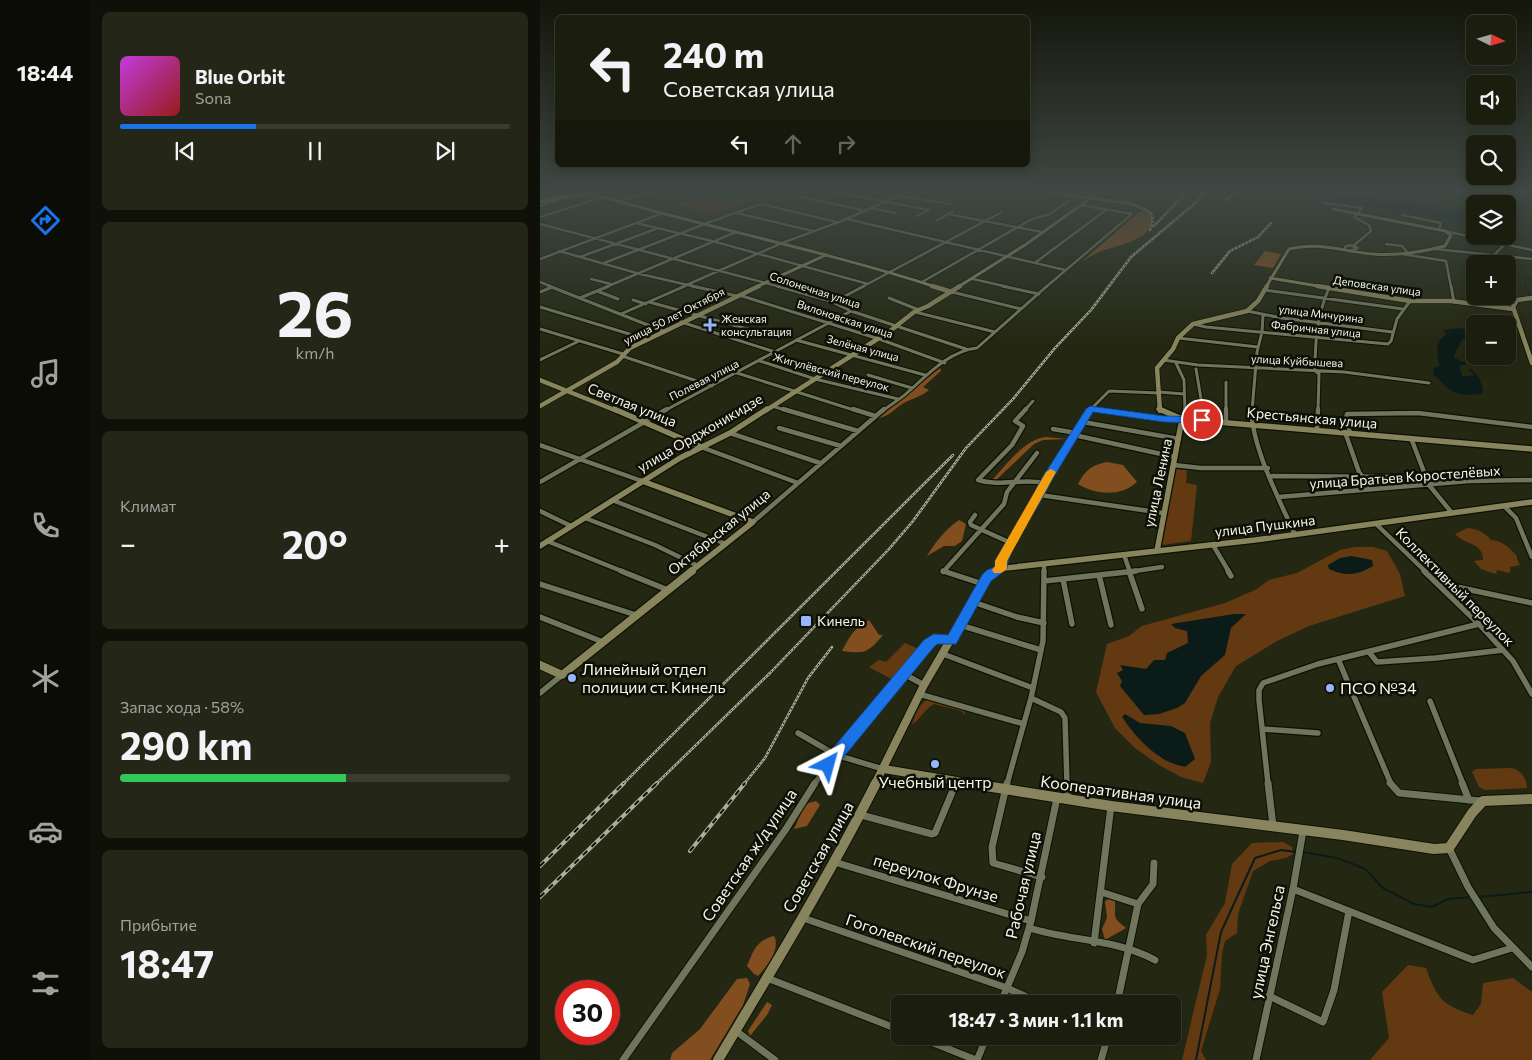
<!DOCTYPE html>
<html lang="ru">
<meta charset="utf-8">
<style>
body{margin:0;font-family:Commissioner,sans-serif;background:#242717;color:#f1f3f6;height:100vh;display:flex;flex-direction:column;font-size:19px;white-space:nowrap}
*{box-sizing:border-box;margin:0}
p{font-size:16px;color:#a0a29e}
.icon{flex:none;width:28px;height:28px;fill:none;stroke:currentColor;stroke-width:2;stroke-linecap:round;stroke-linejoin:round}
.map{position:relative;flex:1;overflow:hidden}
.panel{display:flex;flex-direction:column;gap:12px;padding:12px;background:#0f1008;width:450px}
.panel>*{flex:none}
.top-card{position:absolute;left:15px;top:15px;width:475px;height:152px;border-radius:8px;box-shadow:0 2px 12px #0003,0 0 0 1px #393c2e;background:#1b1e0e;color:#f1f3f6;overflow:hidden}
.needle{width:32px;rotate:95deg}
.buttons{position:absolute;left:926px;top:15px;display:grid;gap:10px}
.buttons a{display:grid;place-items:center;width:50px;height:50px;border-radius:8px;background:#1b1e0e;box-shadow:0 2px 12px #0003,0 0 0 1px #393c2e;font-size:25px}
.speed{position:absolute;left:15px;top:980px;display:flex;gap:10px;font-size:25px;font-weight:700;text-align:center}
.speed>*{display:grid;place-content:center;width:65px;height:65px;border-radius:50%;background:#1b1e0e;box-shadow:0 2px 12px #0003,0 0 0 1px #393c2e;line-height:1}
.speed .limit{border:8px solid #d22;background:#fff;color:#111}
.pin{position:absolute;display:grid;place-items:center;width:42px;height:42px;color:#fff;margin:-21px;border:2px solid #fff;border-radius:50%;box-shadow:0 1px 5px #0007}
.me{position:absolute;width:55px;margin:-28px;rotate:39deg;stroke-linejoin:round;filter:drop-shadow(0 0 4px #0008)}
.turn{display:flex;align-items:center;gap:18px;height:105px;padding:0 25px;font-size:22px}
.turn .icon{width:65px;height:65px;stroke-width:2.5}
.turn b{display:block;font-size:35px;line-height:42px}
.lanes{display:flex;align-items:center;height:48px;padding:0 25px;background:#0003;justify-content:center;gap:25px;direction:ltr}
.lanes .off{opacity:.35}
.big{font-size:38px;font-weight:700;line-height:1.1}
.panel .card{flex:1;display:flex;flex-direction:column;justify-content:center;gap:8px;min-width:0;padding:0 18px;border-radius:8px;background:#242717}
.panel .dial{align-items:center;gap:0}
.dial b{font-size:65px;line-height:1}
.song{display:flex;align-items:center;gap:15px}
.cover{width:60px;height:60px;border-radius:8px;background:linear-gradient(135deg,hsl(290 70% 55%),hsl(0 70% 35%))}
.played{height:5px;border-radius:2px;background:linear-gradient(90deg,#1a73e8 35%,#393c2e 35%)}
.keys{display:flex;justify-content:space-around;direction:ltr}
.heat{display:flex;justify-content:space-between;align-items:center;font-size:28px;direction:ltr}
.charge{height:8px;border-radius:4px;background:linear-gradient(90deg,#34c759 58%,#393c2e 0)}
.trip{position:absolute;left:351px;top:995px;width:290px;height:50px;border-radius:8px;background:#1b1e0e;box-shadow:0 2px 12px #0003,0 0 0 1px #393c2e;font-weight:700;line-height:50px;text-align:center}
main{display:flex;flex:1;min-height:0}
.dock{display:flex;flex-direction:column;width:90px;justify-content:space-around;align-items:center;background:#0b0c06;color:#a0a29e}
.dock .icon{width:35px;height:35px}
.dock .on{color:#1a73e8}
.dock b{font-size:22px;color:#f1f3f6}
.map>svg:first-child{display:block}
.green{fill:#633912}
.forest{fill:#824d1f}
.water{fill:#0b1b17}
.lines{fill:none;stroke-linecap:round;stroke-linejoin:round}
.stream-far1{stroke:#0b1b17;stroke-width:1}
.stream{stroke:#0b1b17;stroke-width:2}
.street-far4-casing{stroke:#0e1101;stroke-width:4}
.street-far3-casing{stroke:#0e1101;stroke-width:5}
.street-far2-casing{stroke:#0e1101;stroke-width:7}
.street-far1-casing{stroke:#0e1101;stroke-width:8}
.street-casing{stroke:#0e1101;stroke-width:9}
.secondary-far4-casing{stroke:#0e1101;stroke-width:4.5}
.secondary-far3-casing{stroke:#0e1101;stroke-width:6}
.secondary-far2-casing{stroke:#0e1101;stroke-width:8}
.secondary-far1-casing{stroke:#0e1101;stroke-width:10}
.secondary-casing{stroke:#0e1101;stroke-width:12}
.primary-casing{stroke:#0e1101;stroke-width:5.5}
.street-far4{stroke:#70765d;stroke-width:2.5}
.street-far3{stroke:#70765d;stroke-width:3}
.street-far2{stroke:#70765d;stroke-width:4.5}
.street-far1{stroke:#70765d;stroke-width:5.5}
.street{stroke:#70765d;stroke-width:7}
.secondary-far4{stroke:#88845d;stroke-width:3}
.secondary-far3{stroke:#88845d;stroke-width:4.5}
.secondary-far2{stroke:#88845d;stroke-width:5.5}
.secondary-far1{stroke:#88845d;stroke-width:8}
.secondary{stroke:#88845d;stroke-width:10}
.primary{stroke:#a1925d;stroke-width:4.5}
.rail-far1-casing{stroke:#acaf9f;stroke-width:2.5}
.rail-casing{stroke:#acaf9f;stroke-width:4}
.rail-far1{stroke:#0e1007;stroke-width:1;stroke-dasharray:2;stroke-linecap:butt}
.rail{stroke:#0e1007;stroke-width:2;stroke-dasharray:6;stroke-linecap:butt}
.route{fill:#1a73e8;stroke:#114b97}
.slow{fill:#f59e0b}
.poi-dot{fill:#95b7fd;stroke:#0e1007;stroke-width:2}
.labels{text-anchor:middle;stroke-width:5;stroke-linejoin:round;paint-order:stroke}
.far-street-label{font-size:11px;fill:#f3f6e8;stroke:#0e1007}
.far-poi-label{font-size:11px;fill:#f3f6e8;stroke:#0e1007;text-anchor:start}
.street-label{font-size:14px;fill:#f3f6e8;stroke:#0e1007}
.poi-label{font-size:14px;fill:#f3f6e8;stroke:#0e1007;text-anchor:start}
.near-poi-label{font-size:16px;fill:#f3f6e8;stroke:#0e1007;text-anchor:start}
.near-street-label{font-size:16px;fill:#f3f6e8;stroke:#0e1007}
</style>
<main>
<nav class="dock">
<b>18:44</b>
<svg class="icon on" aria-label="directions" viewBox="0 0 24 24"><path d="M12 3l9 9-9 9-9-9zM9 14v-3h6M13 9l2 2-2 2"/></svg>
<svg class="icon" aria-label="music" viewBox="0 0 24 24"><path d="M9 18V5l10-2v13"/><circle cx="6" cy="18" r="3"/><circle cx="16" cy="16" r="3"/></svg>
<svg class="icon" aria-label="phone" viewBox="0 0 24 24"><path d="M5 4h4l2 5-3 2q2 4 5 5l2-3 5 2v4C11 20 4 13 5 4z"/></svg>
<svg class="icon" aria-label="climate" viewBox="0 0 24 24"><path d="M12 3v18M4 7l16 10M4 17L20 7"/></svg>
<svg class="icon" aria-label="car" viewBox="0 0 24 24"><path d="M5 17H2v-5l4-1 3-4h7l3 4 3 1v5h-3M9 17h6M6 11h13"/><circle cx="7" cy="17" r="2"/><circle cx="17" cy="17" r="2"/></svg>
<svg class="icon" aria-label="filters" viewBox="0 0 24 24"><path d="M4 7h16M4 17h16"/><circle cx="9" cy="7" r="2"/><circle cx="15" cy="17" r="2"/></svg>
</nav>
<section class="panel">
<div class="card">
<div class="song"><i class="cover"></i><div><b>Blue Orbit</b><p>Sona</p></div></div>
<div class="played"></div>
<div class="keys"><svg class="icon" aria-label="previous" viewBox="0 0 24 24"><path d="M18 5L8 12l10 7zM5 5v14"/></svg><svg class="icon" aria-label="pause" viewBox="0 0 24 24"><path d="M8 5v14M16 5v14"/></svg><svg class="icon" aria-label="next" viewBox="0 0 24 24"><path d="M6 5l10 7-10 7zM19 5v14"/></svg></div>
</div>
<div class="card dial"><b>26</b><p>km/h</p></div>
<div class="card"><p>Климат</p>
<div class="heat"><a>−</a><b class="big">20°</b><a>+</a></div>
</div>
<div class="card"><p>Запас хода · 58%</p><b class="big">290 km</b><div class="charge"></div></div>
<div class="card"><p>Прибытие</p><b class="big">18:47</b></div>
</section>
<div class="map">
<svg width="992" height="1060" viewBox="0 0 992 1060">
<rect width="100%" height="100%" fill="#242813"/>
<!-- green -->
<path class="green" d="M172 192 209 201 172 214 135 205Z
M636 469 647 470 646 483 657 485 651 541 622 545Z
M928 528C938 529 944 532 951 540 964 541 969 548 977 556V559L980 565 970 567V573L957 570 956 574 941 569 934 561 943 560C944 543 923 544 915 534Z
M815 547H833L847 551 860 574 865 596 769 626 737 641 696 666 678 697 670 723 671 762 663 783 641 777 619 765 595 748 575 728 556 692 567 644 589 636 602 626 685 603 717 589 729 580 757 573 800 550Z
M365 643 381 650 355 681 329 667 339 660 346 662Z
M392 697 424 709 425 715 421 711 394 704C385 709 381 718 372 725 375 714 380 701 392 697Z
M972 768C981 770 987 779 987 788L945 790 939 787 932 772 936 769Z
M743 842 752 847 753 854 746 858 730 861 713 871 698 914 697 933 685 941 682 953 680 989 661 1051 666 1060H642L667 955 666 935 685 903 692 864 712 843Z
M868 965 886 968C897 999 902 1005 933 1015L941 1004 943 983 973 978 992 992V1060H830L849 1038 842 992Z"/>
<!-- forest -->
<path class="forest" d="M604 210 611 215C618 240 575 245 559 252 553 255 547 258 541 262L598 213Z
M725 251 741 254 733 268 714 265Z
M400 368 401 371 383 387 389 390C381 397 373 398 364 403 355 408 350 416 339 418L338 416Z
M506 437 527 439 503 440 494 444 456 480 453 479C467 464 485 439 506 437Z
M567 462 583 465 597 482C581 497 556 495 538 484 545 470 552 465 567 462Z
M419 520 426 524 422 541 415 546H404L387 556C396 541 405 530 419 520Z
M329 620 339 635H343C328 653 325 654 302 651 309 637 315 627 329 620Z
M276 801 280 805 267 826 254 829 265 804Z
M569 899 575 901C576 919 571 916 586 928L565 940 562 929 567 918 565 901Z
M234 936C241 949 227 966 218 976L214 974 207 966C214 949 216 941 234 936Z
M207 978 210 984 203 1005 170 1060H130L132 1053 160 1029 197 979Z
M227 1002 232 1005 227 1015 210 1036 208 1031Z"/>
<!-- water -->
<path class="water" d="M762 192H800L848 201 922 211 935 216V226L886 215 807 203Z
M922 328 925 330 927 340 928 335H931L932 345 923 338 913 357 927 364 919 366 922 376H934L929 369H931C938 376 943 382 943 392L940 394C931 395 920 396 912 391 904 387 901 379 893 375L894 368 900 366C896 354 895 341 907 334L903 330Z
M811 556 832 560 833 566C818 575 806 577 789 569L788 565 800 558Z
M694 614H706L691 628 685 655 661 676 645 703 637 708 619 714 604 715 580 686 582 681 577 673 583 670 580 665 606 669 614 660H625L627 653 648 643 647 631 635 628 631 624Z
M585 714 600 723 631 726 645 733 655 759 645 767C618 762 597 739 582 717Z"/>
<g class="lines">
<!-- stream-far1 -->
<path class="stream-far1" d="M990 295 985 288 987 279 992 277"/>
<!-- stream -->
<path class="stream" d="M763 852 797 858 825 869 843 888 874 904 892 907 908 899 932 897
M939 897 992 892
M656 1060 681 932 715 858 741 850 756 852"/>
<!-- street-far4 casing -->
<g class="street-far4-casing">
<path id="street-far4" d="M294 192 389 210 377 216
M546 192 553 196
M361 196 410 204
M260 197 322 210
M79 201 112 192
M783 203 822 208
M540 205 592 214
M0 206 18 200
M330 208 356 213
M196 213 273 231
M408 214 502 232
M862 215 901 223 899 230
M0 217 63 197
M307 219 525 270
M396 221 413 211
M96 223 172 241 328 284
M0 224 241 287
M164 224 221 204 297 222
M905 231 992 250
M846 244 862 246 867 252
M813 246 831 231 829 225 814 217 822 208
M895 249 992 259
M805 250V247L810 245 818 248 810 251
M19 251 100 274 157 287
M862 254 906 261 911 287
M954 255 965 244
M40 257 116 229
M0 259 123 213
M496 262 566 210
M64 263 165 224
M51 279 71 284
M433 279 468 287
M0 282 12 287
M382 282 492 219 510 214 529 201
M935 285 928 262 943 255
M66 287 196 232
M142 287 242 243 299 222 368 192
M322 287 462 212
M506 287 592 214"/>
</g>
<!-- street-far3 casing -->
<g class="street-far3-casing">
<path id="street-far3" d="M9 286 123 331
M152 286 197 296
M237 286 290 301 311 311 426 349
M462 286 499 294
M911 286 914 302
M724 290 863 309
M57 291 78 299
M0 292 12 287
M412 292 481 309
M199 295 339 339 405 363
M937 296 939 305
M40 298 69 286
M349 298 379 310
M93 300 106 304
M109 302 215 331
M292 303 324 286
M0 307 106 339
M707 311 742 318 852 332
M375 312 455 332
M81 314 145 286
M141 322 235 352
M653 324 666 327 848 344 851 341 857 319 870 301
M0 329 83 354
M638 338 718 347
M256 340 385 375
M82 356 172 386
M0 360 39 341
M623 360 658 365 804 372 889 383
M220 361 275 379 358 399
M636 363 644 380 645 411
M656 369 663 411
M197 373 317 411
M328 375 372 388
M686 382V411
M619 392 644 394
M232 406 248 411
M550 409 561 411
M124 411 311 311
M343 411C351 404 361 399 368 392 387 375 411 350 437 348L507 286
M484 411 493 401
M549 411 569 391 619 393
M712 411 717 352 722 332 723 315
M778 411 779 374 775 371C775 342 777 315 789 288"/>
</g>
<!-- street-far2 casing -->
<g class="street-far2-casing">
<path id="street-far2" d="M243 409 318 431
M313 409 335 416
M486 409 475 421 483 426 472 445 438 480C460 487 482 478 504 483
M552 409 624 419H641
M645 409V419
M686 409V422
M712 409C710 444 741 503 755 535
M662 420 663 409
M543 422 639 439
M239 428 301 446
M513 429 536 433
M777 429 778 409
M805 432 819 472 832 489
M190 433 280 463
M810 433 806 418 807 414 878 413 992 427
M534 435 635 457
M871 438 889 485 912 513
M0 445 102 481
M161 447 258 483
M634 465 661 468H728
M732 476 871 477 899 479 906 483
M0 482 127 409
M500 495 623 513
M739 497 929 481 992 480
M72 500 186 544
M964 506 976 518 992 557
M0 511 31 526
M435 515 430 522 431 525 471 543
M45 518 115 545 158 566
M213 522 344 409
M836 524 886 572
M7 541 84 572
M673 545 689 572
M584 555 590 572
M461 569C464 545 482 523 494 503 512 472 530 440 550 409
M403 572 464 504 467 492 497 453
M504 572V564
M588 572 622 567"/>
</g>
<!-- street-far1 casing -->
<g class="street-far1-casing">
<path id="street-far1" d="M81 571 128 590
M403 571 443 584
M589 571 602 609
M688 571 691 576
M884 571 939 624 973 661 992 694
M559 575 571 625
M523 579 532 624
M504 581 596 571
M898 583 992 603
M0 584 96 615
M433 602 477 617 504 623
M0 617 63 642
M420 625 501 650
M829 652 837 662 896 658 963 650
M403 654 493 688
M798 659 851 784
M364 674 384 685
M0 693 22 675
M379 694 484 724
M491 698 521 712 525 718 527 784
M890 701 923 784
M722 729 778 733
M258 733 296 755 343 769
M274 784 389 644 394 639 411 640
M416 784 417 781
M467 784 491 698 503 641 504 571
M728 784 719 700V690L723 683 778 664 939 624"/>
</g>
<!-- street casing -->
<g class="street-casing">
<path id="street" d="M467 783 452 847 453 863 502 877
M527 783 528 799
M728 783 733 826
M850 783 859 793 941 801
M922 783 929 800
M321 815 392 834 395 833 416 783
M909 848 928 887 954 928 992 967
M294 862 491 921
M753 889 933 960 972 948
M561 892 598 904
M263 918 467 988 502 1004
M489 928C531 941 576 939 615 960
M554 943 571 806
M227 978 360 1030
M729 996 783 1022 794 990 809 911
M460 1004 482 952 491 921 517 798
M577 1004 598 904 613 884 614 863
M196 1031 235 1060
M376 1036 436 1060
M600 1036 604 1038
M83 1060 246 829 275 783
M437 1060 447 1036
M561 1060 568 1036
M716 1060 753 889 763 831"/>
</g>
<!-- secondary-far4 casing -->
<g class="secondary-far4-casing">
<path id="secondary-far4" d="M49 193C164 227 282 250 396 287
M730 278 784 287
M216 287 286 255
M418 287 485 245 559 192
M726 287 749 249C778 241 804 252 833 254 857 256 882 252 905 246L911 235 905 231 793 209"/>
</g>
<!-- secondary-far3 casing -->
<g class="secondary-far3-casing">
<path id="secondary-far3" d="M392 286 412 292
M777 286 870 301H911L973 309
M992 298 977 300 973 307 992 363
M0 380 77 411
M0 406 77 362 90 348 219 286
M225 411 350 331 374 312 388 306 420 286
M620 411 617 368 633 349 638 338 653 324 707 311 718 301 727 286"/>
</g>
<!-- secondary-far2 casing -->
<g class="secondary-far2-casing">
<path id="secondary-far2" d="M74 409 161 447
M619 409 642 419 992 449
M102 481 213 522
M0 546 140 458 190 433 227 409
M617 551 642 419
M150 572 213 522
M453 572 466 568 715 540 992 502"/>
</g>
<!-- secondary-far1 casing -->
<g class="secondary-far1-casing">
<path id="secondary-far1" d="M0 665 22 675 152 571
M344 769 435 784
M335 784 384 685 443 584 451 573 457 571"/>
</g>
<!-- secondary casing -->
<g class="secondary-casing">
<path id="secondary" d="M427 783 571 806 803 835 894 849 909 848 932 813 943 801 992 799
M178 1060C232 969 288 878 336 783"/>
</g>
<!-- primary casing -->
<g class="primary-casing">
<path id="primary" d="M0 201 56 192"/>
</g>
<!-- street-far4 -->
<use href="#street-far4" class="street-far4"/>
<!-- street-far3 -->
<use href="#street-far3" class="street-far3"/>
<!-- street-far2 -->
<use href="#street-far2" class="street-far2"/>
<!-- street-far1 -->
<use href="#street-far1" class="street-far1"/>
<!-- street -->
<use href="#street" class="street"/>
<!-- secondary-far4 -->
<use href="#secondary-far4" class="secondary-far4"/>
<!-- secondary-far3 -->
<use href="#secondary-far3" class="secondary-far3"/>
<!-- secondary-far2 -->
<use href="#secondary-far2" class="secondary-far2"/>
<!-- secondary-far1 -->
<use href="#secondary-far1" class="secondary-far1"/>
<!-- secondary -->
<use href="#secondary" class="secondary"/>
<!-- primary -->
<use href="#primary" class="primary"/>
<!-- rail-far1 casing -->
<g class="rail-far1-casing">
<path id="rail-far1" d="M508 192 593 204
M686 200 696 192
M587 203C602 208 620 210 610 230
M614 226 644 195
M672 273 690 251 718 237 731 223
M83 784 413 455
M116 784 230 673 349 549 373 521 426 448 473 399 515 348 551 310 591 257 653 205 665 192
M204 784 225 758 268 678 292 647"/>
</g>
<!-- rail casing -->
<g class="rail-casing">
<path id="rail" d="M150 851 205 783
M0 866 84 783
M0 897 117 783"/>
</g>
<!-- rail-far1 -->
<use href="#rail-far1" class="rail-far1"/>
<!-- rail -->
<use href="#rail" class="rail"/>
</g>
<!-- sky -->
<linearGradient id="sky" x2="0" y2="1"><stop stop-color="#14160a"/><stop offset="0.56" stop-color="#3f4844"/><stop offset="1" stop-color="#3f4844" stop-opacity="0"/></linearGradient>
<rect width="992" height="340" fill="url(#sky)"/>
<!-- route -->
<path class="route" d="M550 406 624 416 662 417 667 420 662 423 624 422 553 412 510 483C500 507 467 547 467 569L451 581 416 644H397L393 648 293 770 288 772 283 770 280 765 283 760 384 640 394 634 408 635 442 575 447 570 455 567V561L494 495 499 483 546 409Z"/>
<!-- slow -->
<path class="slow" d="M511 469 516 472 467 561V569L461 573H454L452 570 455 566V561L506 472Z"/>
<!-- markers -->
<g class="poi-dot">
<path d="M167.5 317.5h5v5h5v5h-5v5h-5v-5h-5v-5h5z"/>
<rect x="260" y="615" width="12" height="12" rx="2.5"/>
<circle cx="32" cy="678" r="5"/>
<circle cx="790" cy="688" r="5"/>
<circle cx="395" cy="764" r="5"/>
</g>
<g class="labels">
<!-- far-street labels -->
<g class="far-street-label">
<text transform="translate(837 286) rotate(8)" y="4">Деповская улица</text>
<text transform="translate(275 290) rotate(18)" y="4">Солонечная улица</text>
<text transform="translate(781 314) rotate(7)" y="4">улица Мичурина</text>
<text transform="translate(134 316) rotate(-27)" y="4">улица 50 лет Октября</text>
<text transform="translate(305 319) rotate(18)" y="4">Вилоновская улица</text>
<text transform="translate(776 329) rotate(6)" y="4">Фабричная улица</text>
<text transform="translate(323 348) rotate(15)" y="4">Зелёная улица</text>
<text transform="translate(757 361) rotate(3)" y="4">улица Куйбышева</text>
<text transform="translate(291 372) rotate(15)" y="4">Жигулёвский переулок</text>
<text transform="translate(164 380) rotate(-27)" y="4">Полевая улица</text>
</g>
<!-- far-poi labels -->
<g class="far-poi-label">
<text x="181" y="323">Женская<tspan x="181" dy="13">консультация</tspan></text>
</g>
<!-- street labels -->
<g class="street-label">
<text transform="translate(92 405) rotate(22)" y="5">Светлая улица</text>
<text transform="translate(772 418) rotate(5)" y="5">Крестьянская улица</text>
<text transform="translate(160 433) rotate(-30)" y="5">улица Орджоникидзе</text>
<text transform="translate(865 477) rotate(-4)" y="5">улица Братьев Коростелёвых</text>
<text transform="translate(618 483) rotate(-78)" y="5">улица Ленина</text>
<text transform="translate(725 526) rotate(-7)" y="5">улица Пушкина</text>
<text transform="translate(179 532) rotate(-39)" y="5">Октябрьская улица</text>
<text transform="translate(915 587) rotate(45)" y="5">Коллективный переулок</text>
</g>
<!-- poi labels -->
<g class="poi-label">
<text x="277" y="626">Кинель</text>
</g>
<!-- near-poi labels -->
<g class="near-poi-label">
<text x="42" y="675">Линейный отдел<tspan x="42" dy="18">полиции ст. Кинель</tspan></text>
<text x="800" y="694">ПСО №34</text>
<text x="395" y="788" text-anchor="middle">Учебный центр</text>
</g>
<!-- near-street labels -->
<g class="near-street-label">
<text transform="translate(581 792) rotate(8)" y="6">Кооперативная улица</text>
<text transform="translate(209 855) rotate(-56)" y="6">Советская ж/д улица</text>
<text transform="translate(278 857) rotate(-60)" y="6">Советская улица</text>
<text transform="translate(396 878) rotate(17)" y="6">переулок Фрунзе</text>
<text transform="translate(483 885) rotate(-77)" y="6">Рабочая улица</text>
<text transform="translate(727 942) rotate(-78)" y="6">улица Энгельса</text>
<text transform="translate(386 946) rotate(19)" y="6">Гоголевский переулок</text>
</g>
</g>
</svg>
<div class="buttons">
<a><svg class="needle" viewBox="-14 -14 28 28"><path d="M0-13l5 13h-10z" fill="#e53935"/><path d="M0 13l5-13h-10z" fill="#a0a29e"/></svg></a>
<a><svg class="icon" aria-label="sound" viewBox="0 0 24 24"><path d="M4 9h4l5-4v14l-5-4H4zM17 9q2 3 0 6"/></svg></a>
<a><svg class="icon" aria-label="search" viewBox="0 0 24 24"><circle cx="10" cy="10" r="6"/><path d="M15 15l6 6"/></svg></a>
<a><svg class="icon" aria-label="layers" viewBox="0 0 24 24"><path d="M12 4l9 5-9 5-9-5zM3 14l9 5 9-5"/></svg></a>
<a>+</a>
<a>−</a>
</div>
<div class="speed"><div class="limit">30</div></div>
<div class="pin" style="left:662px;top:420px;background:#d93025"><svg class="icon" aria-label="arrive" viewBox="0 0 24 24"><path d="M6 21V4h12l-3 4 3 4H6"/></svg></div>
<svg class="me" style="left:288px;top:765px" viewBox="-20 -20 40 40"><path d="M0-17L14 15 0 8-14 15z" fill="#1a73e8" stroke="#fff" stroke-width="4"/></svg>
<div class="trip">18:47 · 3 мин · 1.1 km</div>
<div class="top-card">
<div class="turn"><svg class="icon" aria-label="left" viewBox="0 0 24 24"><path d="M17 20v-9H6M10 6l-5 5 5 5"/></svg><div><b>240 m</b>Советская улица</div></div>
<div class="lanes"><svg class="icon" aria-label="left" viewBox="0 0 24 24"><path d="M17 20v-9H6M10 6l-5 5 5 5"/></svg><svg class="icon off" aria-label="ahead" viewBox="0 0 24 24"><path d="M12 20V5M6 11l6-6 6 6"/></svg><svg class="icon off" aria-label="right" viewBox="0 0 24 24"><path d="M7 20v-9h11M14 6l5 5-5 5"/></svg></div>
</div>
</div>
</main>
